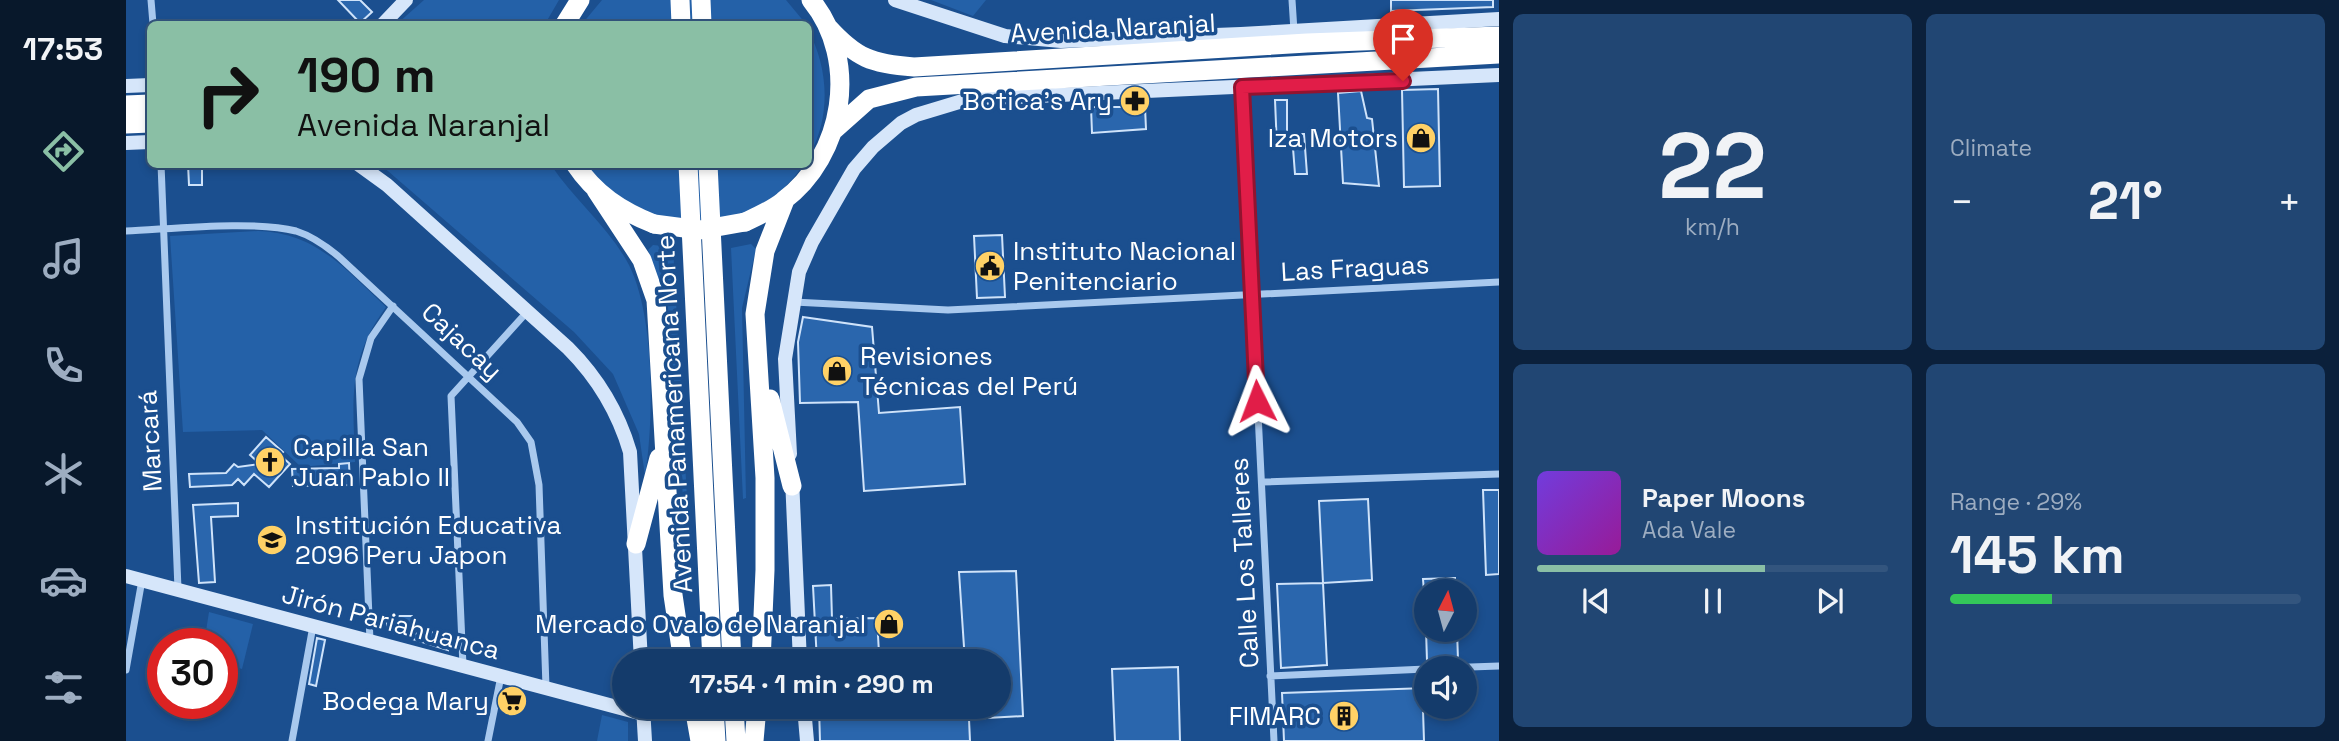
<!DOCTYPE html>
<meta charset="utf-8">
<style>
body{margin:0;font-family:"Space Grotesk",sans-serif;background:#214673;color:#f1f3f6;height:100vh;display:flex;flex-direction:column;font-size:26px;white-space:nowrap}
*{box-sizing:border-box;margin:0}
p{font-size:23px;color:#9dadc1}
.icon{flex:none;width:38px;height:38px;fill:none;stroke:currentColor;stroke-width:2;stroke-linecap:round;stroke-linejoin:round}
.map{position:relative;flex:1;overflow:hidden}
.panel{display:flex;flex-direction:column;gap:14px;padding:14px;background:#0b203b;width:840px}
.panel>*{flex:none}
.hud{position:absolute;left:21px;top:21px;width:665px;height:147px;border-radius:10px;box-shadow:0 4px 10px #0003,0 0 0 2px #33557e;background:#8abfa5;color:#111;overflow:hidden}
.needle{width:46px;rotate:6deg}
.controls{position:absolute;left:1288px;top:579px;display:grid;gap:14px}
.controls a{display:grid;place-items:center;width:63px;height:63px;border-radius:50%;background:#143b6b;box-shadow:0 4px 10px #0003,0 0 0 2px #33557e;font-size:35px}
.speed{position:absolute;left:21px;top:628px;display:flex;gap:14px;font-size:35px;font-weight:700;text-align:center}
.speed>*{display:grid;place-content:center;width:91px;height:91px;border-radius:50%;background:#143b6b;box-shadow:0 4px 10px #0003,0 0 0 2px #33557e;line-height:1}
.speed .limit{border:10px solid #d22;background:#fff;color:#111}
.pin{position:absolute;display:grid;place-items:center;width:60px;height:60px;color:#fff;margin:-72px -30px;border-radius:50% 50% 50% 0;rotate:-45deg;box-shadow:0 0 7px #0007}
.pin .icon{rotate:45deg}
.me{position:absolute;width:77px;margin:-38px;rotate:357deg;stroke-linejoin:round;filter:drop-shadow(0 0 5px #0008)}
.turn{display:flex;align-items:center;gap:24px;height:147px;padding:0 35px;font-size:32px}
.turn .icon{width:91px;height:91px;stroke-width:2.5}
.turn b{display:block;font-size:49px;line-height:60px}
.big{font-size:52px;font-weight:800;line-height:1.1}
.panel .tile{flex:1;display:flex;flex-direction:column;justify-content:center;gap:10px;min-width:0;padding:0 24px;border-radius:10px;background:#214673}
.panel .dial{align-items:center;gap:0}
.dial b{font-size:91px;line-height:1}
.song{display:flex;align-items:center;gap:21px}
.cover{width:84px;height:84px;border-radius:10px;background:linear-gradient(135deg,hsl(260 70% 55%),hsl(300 70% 35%))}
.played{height:7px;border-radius:4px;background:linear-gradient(90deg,#8abfa5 65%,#33557e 65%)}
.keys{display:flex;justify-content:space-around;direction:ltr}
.heat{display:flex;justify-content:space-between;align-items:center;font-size:38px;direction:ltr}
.charge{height:10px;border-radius:5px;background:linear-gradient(90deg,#34c759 29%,#33557e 0)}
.panel .tiles{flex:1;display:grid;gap:14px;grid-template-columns:repeat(2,1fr)}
.trip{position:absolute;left:486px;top:649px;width:399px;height:70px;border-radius:35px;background:#143b6b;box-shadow:0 4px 10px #0003,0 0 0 2px #33557e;font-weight:800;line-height:70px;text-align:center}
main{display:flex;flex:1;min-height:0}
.menu{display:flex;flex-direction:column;width:126px;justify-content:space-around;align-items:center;background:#08182b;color:#9dadc1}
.menu .icon{width:49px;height:49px}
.menu .selected{color:#8abfa5}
.menu b{font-size:32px;color:#f1f3f6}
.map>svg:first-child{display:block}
.green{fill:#2461a8}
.building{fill:#2a66ad;stroke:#cfe3fa;stroke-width:2}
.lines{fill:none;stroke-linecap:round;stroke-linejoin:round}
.street{stroke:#a9c9ee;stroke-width:7}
.secondary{stroke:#d6e6fa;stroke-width:14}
.highway{stroke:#fff;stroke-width:19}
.highway-bridge{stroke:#fff;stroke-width:19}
.route-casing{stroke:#92132f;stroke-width:18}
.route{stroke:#e11d48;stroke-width:12}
.labels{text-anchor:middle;stroke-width:7;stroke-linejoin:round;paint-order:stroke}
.street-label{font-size:26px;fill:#fff;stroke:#1b4f8f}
.poi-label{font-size:26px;fill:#fff;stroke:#1b4f8f;text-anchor:end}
</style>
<main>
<nav class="menu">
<b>17:53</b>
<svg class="icon selected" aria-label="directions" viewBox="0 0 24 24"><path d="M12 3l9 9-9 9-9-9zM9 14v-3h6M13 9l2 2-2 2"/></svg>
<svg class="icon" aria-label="music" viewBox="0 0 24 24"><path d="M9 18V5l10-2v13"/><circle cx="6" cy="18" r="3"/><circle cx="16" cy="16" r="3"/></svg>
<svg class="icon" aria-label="phone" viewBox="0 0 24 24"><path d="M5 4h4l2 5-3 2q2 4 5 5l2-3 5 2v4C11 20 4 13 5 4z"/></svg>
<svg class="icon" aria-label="climate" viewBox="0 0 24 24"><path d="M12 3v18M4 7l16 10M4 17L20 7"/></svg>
<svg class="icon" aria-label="car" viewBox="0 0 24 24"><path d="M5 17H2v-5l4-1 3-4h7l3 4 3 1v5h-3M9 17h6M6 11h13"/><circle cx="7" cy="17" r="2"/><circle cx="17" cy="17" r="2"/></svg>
<svg class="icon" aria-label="filters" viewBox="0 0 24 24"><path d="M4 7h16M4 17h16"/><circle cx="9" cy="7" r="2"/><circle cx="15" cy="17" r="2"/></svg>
</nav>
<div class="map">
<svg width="1373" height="741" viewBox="0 0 1373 741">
<rect width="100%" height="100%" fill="#1b4f8f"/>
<!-- green -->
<path class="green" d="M298 0H433L419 24H271Z
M476 0H660L680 24H456Z
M805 0H860L847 16Z
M682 30C703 69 705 117 683 156Z
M255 165H425C448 200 483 227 503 265 529 317 528 419 519 476L513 434 487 374 448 332Z
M459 165H677C637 227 548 239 489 196 478 188 468 175 459 165Z
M132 231C191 233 220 270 260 307 221 360 227 400 229 462L175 467 136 430 57 432 44 236Z
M625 244 630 249 616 308 620 498 617 499 605 248Z
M527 245 547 247 561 498 557 497 542 307 522 250Z
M83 612 127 624 116 669 96 663V644H78Z
M476 715 502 722V741H471Z"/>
<!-- building -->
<path class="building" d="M212 0H234L246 12 234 23Z
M1265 0H1367V7L1265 11Z
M1312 89 1314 186 1278 187 1276 90Z
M1235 91 1241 118 1246 119 1253 186 1217 183 1212 93Z
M1149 100H1161V134H1178L1181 174H1169L1167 148H1151Z
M965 107H1019L1020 129 966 133Z
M62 164H76V185H63Z
M876 235 879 297 851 298 848 236Z
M677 317 746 327 753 413 834 407 839 484 738 491 732 402 674 403 672 342Z
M140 437 157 452 154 455 164 464 143 487 128 474 118 485 112 479 106 485 64 487 63 474 100 473 108 464 112 467 134 464 124 455Z
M223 463 224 485 167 486 166 469 213 468V464Z
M1357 490H1373V574L1360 575Z
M1242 499 1246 580 1197 583 1193 501Z
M112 503V516L85 517 89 582 73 583 67 505Z
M890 571 897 716 843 719 844 741H694L693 707H873V662H839L833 572Z
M1329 578V592H1298L1297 579Z
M1197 583 1201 665 1155 668 1151 584Z
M705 585 706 619 751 618 753 653 813 650V662H691L687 586Z
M261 616H286V634L321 631 322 650 261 631Z
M1300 630H1331L1332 660 1301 661Z
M191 638 199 640 190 686 183 684Z
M1052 667 1054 741H989L986 669Z
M1300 688V710H1297L1298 741H1158L1156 693Z"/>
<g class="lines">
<!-- street -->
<path class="street" d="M25 0 27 24
M1166 0 1168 31
M1116 85 1148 741
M35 164 52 589
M0 231C46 229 128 220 170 231 186 236 200 246 212 256L391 422 405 442 413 485 420 687
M668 302 822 310 1373 282
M1136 482 1373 474
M244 641 233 379 245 338 267 306
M337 666 325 396 401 312
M1316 668 1373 666
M0 670 16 580
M1144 676 1300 669
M166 741 187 626
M362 741 375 676"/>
<!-- secondary -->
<path class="secondary" d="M769 0 879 36 935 41 1115 34 1373 19
M257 24 280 0
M0 86 24 85
M0 143 24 142
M232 164 261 185 442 348C472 378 492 411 504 452L515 662
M664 454 659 359 673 272 686 242 728 169 747 147 775 123 790 115 843 99 1373 75
M666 478 674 662
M0 576 517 714
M517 707 519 741
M678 707 681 741"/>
<!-- highway -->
<path class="highway" d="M554 0 555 24
M575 0 576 24
M439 24 454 0
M702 27C730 58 746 64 788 67L1181 43 1373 36
M0 105 24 104
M0 124 24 123
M707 131 743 99 790 87 1373 54
M449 164C469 194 495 211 528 224
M562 164 586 662
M582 164 606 662
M470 190 516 260 530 300 547 595 557 662
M619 222C632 216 646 210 657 201 718 156 734 60 685 0
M644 399 666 486
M510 544 533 458
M635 662 639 570V478L629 314 639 251 659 200
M568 707 574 741
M588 707 590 741
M608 707 610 741
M628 741 631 707"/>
<!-- highway-bridge -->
<path class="highway-bridge" d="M528 224 574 230 619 222"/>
</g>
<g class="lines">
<!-- route casing -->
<g class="route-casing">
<path id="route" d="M1131 401 1116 87 1277 81"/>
</g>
<!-- route -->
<use href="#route" class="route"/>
</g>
<!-- icons -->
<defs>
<g id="pharmacy-disc" transform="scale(1.575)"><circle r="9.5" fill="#ffd166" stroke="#1b4f8f"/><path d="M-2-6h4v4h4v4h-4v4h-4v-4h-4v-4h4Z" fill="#111"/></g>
<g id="shop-disc" transform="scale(1.575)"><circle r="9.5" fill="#ffd166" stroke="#1b4f8f"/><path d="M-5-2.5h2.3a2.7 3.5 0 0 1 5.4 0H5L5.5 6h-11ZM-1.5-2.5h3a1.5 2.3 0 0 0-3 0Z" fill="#111"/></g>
<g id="civic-disc" transform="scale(1.575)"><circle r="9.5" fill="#ffd166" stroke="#1b4f8f"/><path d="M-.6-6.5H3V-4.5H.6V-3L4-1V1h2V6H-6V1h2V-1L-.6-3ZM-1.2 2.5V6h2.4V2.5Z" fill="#111"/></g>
<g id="church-disc" transform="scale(1.575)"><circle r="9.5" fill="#ffd166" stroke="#1b4f8f"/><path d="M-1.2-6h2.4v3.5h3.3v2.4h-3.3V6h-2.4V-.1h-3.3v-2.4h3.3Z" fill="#111"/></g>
<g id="school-disc" transform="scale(1.575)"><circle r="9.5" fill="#ffd166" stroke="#1b4f8f"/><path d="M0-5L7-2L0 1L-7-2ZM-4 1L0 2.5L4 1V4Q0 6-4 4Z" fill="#111"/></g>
<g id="supermarket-disc" transform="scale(1.575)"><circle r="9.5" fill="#ffd166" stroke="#1b4f8f"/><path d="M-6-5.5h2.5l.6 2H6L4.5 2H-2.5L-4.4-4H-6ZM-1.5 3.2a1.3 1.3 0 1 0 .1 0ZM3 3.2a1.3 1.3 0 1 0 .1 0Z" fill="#111"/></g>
<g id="building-disc" transform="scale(1.575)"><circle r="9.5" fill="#ffd166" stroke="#1b4f8f"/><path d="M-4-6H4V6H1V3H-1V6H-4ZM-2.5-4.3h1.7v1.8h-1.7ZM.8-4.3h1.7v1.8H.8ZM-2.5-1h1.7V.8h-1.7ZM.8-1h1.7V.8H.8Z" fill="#111"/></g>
</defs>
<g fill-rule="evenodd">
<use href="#pharmacy-disc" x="1009" y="101"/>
<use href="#shop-disc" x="1295" y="138"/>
<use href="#civic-disc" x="864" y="266"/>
<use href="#shop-disc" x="711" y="371"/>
<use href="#church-disc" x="144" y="462"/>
<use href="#school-disc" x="146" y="540"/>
<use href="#shop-disc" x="763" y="624"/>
<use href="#supermarket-disc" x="386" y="701"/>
<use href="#building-disc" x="1218" y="716"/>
</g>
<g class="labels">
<!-- street labels -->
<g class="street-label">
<text transform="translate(987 28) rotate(-3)" y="9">Avenida Naranjal</text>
<text transform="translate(1229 268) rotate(-3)" y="9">Las Fraguas</text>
<text transform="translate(336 341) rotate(43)" y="9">Cajacay</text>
<text transform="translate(548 414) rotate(-93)" y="9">Avenida Panamericana Norte</text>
<text transform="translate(24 441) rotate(-93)" y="9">Marcará</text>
<text transform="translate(1118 563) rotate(-93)" y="9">Calle Los Talleres</text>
<text transform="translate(265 622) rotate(15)" y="9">Jirón Pariahuanca</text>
</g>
<!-- poi labels -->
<g class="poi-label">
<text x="986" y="110">Botica's Ary</text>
<text x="1272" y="147">Iza Motors</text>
<text x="887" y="260" text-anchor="start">Instituto Nacional<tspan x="887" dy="30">Penitenciario</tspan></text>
<text x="734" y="365" text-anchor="start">Revisiones<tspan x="734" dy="30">Técnicas del Perú</tspan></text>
<text x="167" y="456" text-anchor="start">Capilla San<tspan x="167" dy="30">Juan Pablo II</tspan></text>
<text x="169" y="534" text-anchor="start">Institución Educativa<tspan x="169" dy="30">2096 Peru Japon</tspan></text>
<text x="740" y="633">Mercado Ovalo de Naranjal</text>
<text x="363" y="710">Bodega Mary</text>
<text x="1195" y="725">FIMARC</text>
</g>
</g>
</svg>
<div class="controls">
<a><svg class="needle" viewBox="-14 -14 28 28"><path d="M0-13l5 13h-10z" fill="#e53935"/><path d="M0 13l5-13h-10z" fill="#9dadc1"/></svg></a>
<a><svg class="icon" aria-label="sound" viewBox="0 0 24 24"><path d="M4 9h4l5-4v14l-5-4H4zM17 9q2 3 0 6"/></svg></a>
</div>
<div class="speed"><div class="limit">30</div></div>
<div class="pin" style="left:1277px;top:81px;background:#d93025"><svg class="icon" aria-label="arrive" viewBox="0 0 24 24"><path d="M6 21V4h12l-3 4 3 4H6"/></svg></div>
<svg class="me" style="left:1131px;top:401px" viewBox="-20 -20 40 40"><path d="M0-17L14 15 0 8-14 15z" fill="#e11d48" stroke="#fff" stroke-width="4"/></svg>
<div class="trip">17:54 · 1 min · 290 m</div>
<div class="hud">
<div class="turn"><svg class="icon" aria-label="right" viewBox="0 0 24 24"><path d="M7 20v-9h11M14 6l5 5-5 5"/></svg><div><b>190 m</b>Avenida Naranjal</div></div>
</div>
</div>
<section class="panel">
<div class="tiles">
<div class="tile dial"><b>22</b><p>km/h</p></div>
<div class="tile"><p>Climate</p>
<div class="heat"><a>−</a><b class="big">21°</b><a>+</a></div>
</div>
<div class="tile">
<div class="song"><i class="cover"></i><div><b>Paper Moons</b><p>Ada Vale</p></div></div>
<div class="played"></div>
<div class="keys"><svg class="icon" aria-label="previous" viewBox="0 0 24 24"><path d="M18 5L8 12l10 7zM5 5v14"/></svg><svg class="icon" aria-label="pause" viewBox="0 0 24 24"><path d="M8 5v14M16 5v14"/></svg><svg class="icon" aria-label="next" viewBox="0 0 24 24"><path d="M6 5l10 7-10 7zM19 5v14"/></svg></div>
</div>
<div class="tile"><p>Range · 29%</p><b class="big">145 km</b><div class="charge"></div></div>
</div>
</section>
</main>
